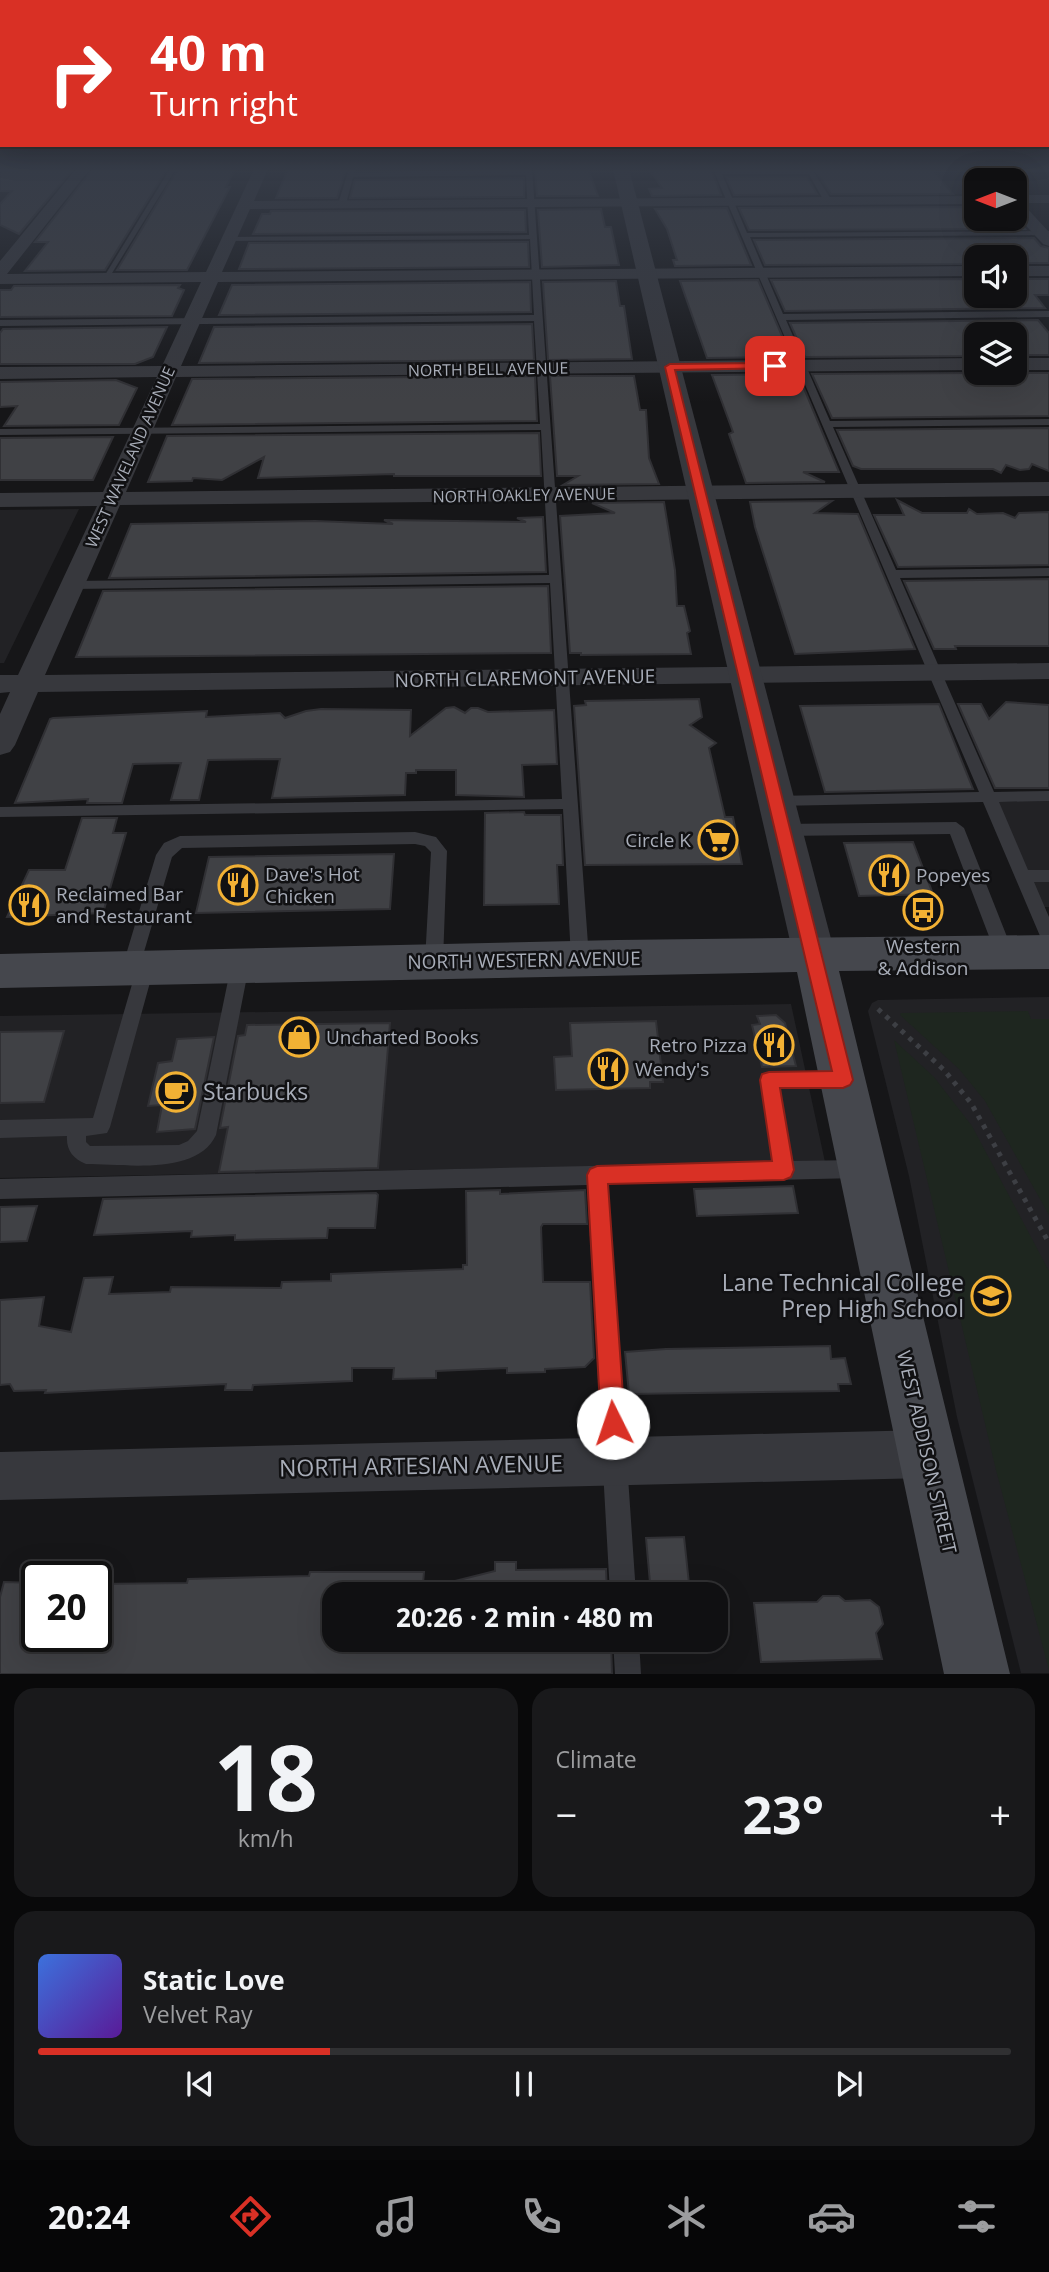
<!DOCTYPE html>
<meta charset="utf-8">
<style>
body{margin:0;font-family:"Open Sans",sans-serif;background:#19191b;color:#f1f3f6;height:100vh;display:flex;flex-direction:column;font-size:26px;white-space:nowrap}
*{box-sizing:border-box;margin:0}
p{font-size:23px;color:#9c9d9f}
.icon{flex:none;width:38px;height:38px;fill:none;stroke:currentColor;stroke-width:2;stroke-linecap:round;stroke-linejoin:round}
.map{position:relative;height:1674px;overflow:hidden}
.drawer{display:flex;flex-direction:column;gap:14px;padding:14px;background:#09090a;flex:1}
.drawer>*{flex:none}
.banner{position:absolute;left:0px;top:0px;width:1050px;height:147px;box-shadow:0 7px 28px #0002,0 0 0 2px #303032;background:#d93025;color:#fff;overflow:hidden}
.needle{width:46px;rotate:270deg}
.controls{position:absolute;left:964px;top:168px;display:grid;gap:14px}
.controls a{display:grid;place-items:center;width:63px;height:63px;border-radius:14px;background:#101012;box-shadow:0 7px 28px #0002,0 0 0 2px #303032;font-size:35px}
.speed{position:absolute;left:21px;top:1561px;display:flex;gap:14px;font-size:35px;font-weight:700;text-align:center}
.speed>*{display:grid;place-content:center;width:91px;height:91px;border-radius:50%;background:#101012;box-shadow:0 7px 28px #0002,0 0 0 2px #303032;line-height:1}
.speed .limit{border:4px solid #111;border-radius:10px;background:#fff;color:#111}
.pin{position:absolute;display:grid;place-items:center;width:60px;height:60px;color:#fff;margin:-30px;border-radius:14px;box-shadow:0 4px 10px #0006}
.me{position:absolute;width:77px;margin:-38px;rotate:356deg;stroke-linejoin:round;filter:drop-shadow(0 0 5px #0008)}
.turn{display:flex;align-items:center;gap:24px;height:147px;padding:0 35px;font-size:32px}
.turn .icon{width:91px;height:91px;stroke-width:2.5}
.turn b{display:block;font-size:49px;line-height:60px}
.big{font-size:52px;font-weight:700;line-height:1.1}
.drawer .tile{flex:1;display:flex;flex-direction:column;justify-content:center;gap:10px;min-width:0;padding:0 24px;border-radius:21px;background:#19191b}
.drawer .dial{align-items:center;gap:0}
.dial b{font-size:91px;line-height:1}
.song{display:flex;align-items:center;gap:21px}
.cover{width:84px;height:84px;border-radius:10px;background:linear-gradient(135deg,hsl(220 70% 55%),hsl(270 70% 35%))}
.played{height:7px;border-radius:4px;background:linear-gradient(90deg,#d93025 30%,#303032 30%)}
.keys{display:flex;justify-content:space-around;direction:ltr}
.heat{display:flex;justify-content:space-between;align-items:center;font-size:38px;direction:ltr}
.drawer .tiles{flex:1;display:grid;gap:14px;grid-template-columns:1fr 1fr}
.tile:last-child{grid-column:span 2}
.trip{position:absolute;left:322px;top:1582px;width:406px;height:70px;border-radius:21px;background:#101012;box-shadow:0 7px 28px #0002,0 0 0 2px #303032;font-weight:700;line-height:70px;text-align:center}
.dock{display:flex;height:112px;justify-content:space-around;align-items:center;background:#060607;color:#9c9d9f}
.dock .icon{width:49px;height:49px}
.dock .selected{color:#d93025}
.dock b{font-size:32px;color:#f1f3f6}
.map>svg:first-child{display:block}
.built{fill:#222225}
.green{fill:#1e261f}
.building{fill:#404145;stroke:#303034;stroke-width:2}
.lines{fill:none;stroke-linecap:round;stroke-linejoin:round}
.path{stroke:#3d3f44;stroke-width:5;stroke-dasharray:4.5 6;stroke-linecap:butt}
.service{fill:#37383d;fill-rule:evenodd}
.minor{fill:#37383d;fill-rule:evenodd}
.tertiary{fill:#37383d;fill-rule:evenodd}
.secondary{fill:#45474d;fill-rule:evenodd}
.route{fill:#d93025;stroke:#8d1f18;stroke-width:2}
.labels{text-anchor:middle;stroke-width:5;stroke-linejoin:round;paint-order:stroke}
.far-street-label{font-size:16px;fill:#a8adb8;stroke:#111113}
.street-label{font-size:19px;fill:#a8adb8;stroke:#111113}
.poi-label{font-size:19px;fill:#a8adb8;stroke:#111113;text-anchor:start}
.near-poi-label{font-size:23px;fill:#a8adb8;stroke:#111113;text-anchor:start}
.near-street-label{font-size:23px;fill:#a8adb8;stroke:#111113}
</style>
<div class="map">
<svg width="1049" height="1674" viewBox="0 0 1049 1674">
<rect width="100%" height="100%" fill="#161618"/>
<!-- built -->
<path class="built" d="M813 169H964L976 182V194L828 195Z
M79 509 4 663H0V510Z
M1049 801V907H1043L996 802Z
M1049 997V1673H1021L957 1417 909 1176 868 1011 872 1003 878 1000Z
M791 1004 825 1162 0 1178V1016Z"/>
<!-- green -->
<path class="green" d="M1028 1011 1031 1019H1049V1215L985 1101 959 1069 900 1015 901 1013Z
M894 1040 934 1077 972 1126 1049 1271V1670L996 1470Z"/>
<!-- building -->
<path class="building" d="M0 169H73L19 234 0 225V204L12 191H0Z
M93 169H167L105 270 25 271 48 242H35Z
M178 169H235L226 187H230L187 270H117Z
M288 169H346L337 198H276Z
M535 169H588L598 196H537Z
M649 169H711L721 195 652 196 649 189 662 188Z
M815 169H932L953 194H831Z
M726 177H807L817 194 734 195Z
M524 178V197L350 198 355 180Z
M964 207 976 209V219H1016L1025 229 749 230 739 208Z
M727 208 751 265 675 266 673 260H677L667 229 655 209Z
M601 209 605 227H611L619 265 542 267 538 210Z
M525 210 526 232 253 234 262 214H270L271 211Z
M1034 238 1041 246 1049 248V263H1015V257H976V264L765 265 754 240Z
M528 242 529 267 239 269 249 243Z
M976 279V296H1015V279H1049V295H1035L1045 308 785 311 771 280Z
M758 280 791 357 707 358 680 281Z
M616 281 620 306H624L632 359 548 360 543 282Z
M530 282 531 312 219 315 232 285Z
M180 285 178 288 184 290 172 316 0 317V290H11L14 286Z
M1038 320 1049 333V355H1015V334H976V356L805 357 790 323Z
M532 324 534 360 199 363 214 327Z
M167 327 153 357 135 364H0V333L3 329Z
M976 373H1049V416L832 418 812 374Z
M798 374 839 472H803L825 482 746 483 729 434 733 432 712 375Z
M535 376 537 421 172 425 192 379Z
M550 376H634L640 410H646L649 458 659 484 563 485 578 476H557Z
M116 380 137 388 119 425 4 426 17 406 0 407V382Z
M1049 428V471L1032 464 1029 469 1020 470 1006 465 1001 473 993 469H861L853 466 837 430Z
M539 433 541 476H394V474L258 478 264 457 222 480 193 478 192 481 148 482 167 436Z
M113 437 93 480H0V438Z
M897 500 922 513H967L969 509 977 514 1003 513 1015 518 1019 513 1049 512V565L898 567 874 515H904Z
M832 501 815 513 858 514 915 649 795 654 755 527 750 502Z
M664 502 675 570 677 606H684L690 631 687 633 691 654 581 655V653H570L560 516 615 513 592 503Z
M543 517 546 572 109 578 131 524 315 521 393 524 384 520 526 522 517 518Z
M1049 579V646H955L956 649H934L904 581Z
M548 586 551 653 76 657 103 591Z
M699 699 702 717 690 725 716 743 709 748 725 817H733L742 864 585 865 574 706 586 705 585 701Z
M1006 702 1049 705V788H995L958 704H981L989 719Z
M939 704 973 789 825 792 800 706Z
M454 707 465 713 471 708H478L488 712 554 710 557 764 522 765 524 797 456 795V770H416V773H406L405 795 272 798 280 759 208 760 199 800H171L181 763 133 764 122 803H87L88 799 15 803 50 719 53 718 207 711 206 717 280 713 285 718 306 711 321 709 411 710 410 736 446 708Z
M524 812 525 815H561L563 865H557L559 904 484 905 485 813Z
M82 818H117L113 833H126L103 913 7 917 29 870H65Z
M913 842 933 894 859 896 844 843Z
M394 854 390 909 196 913 209 857Z
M776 1015 785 1023 796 1066 762 1067 752 1025 760 1024 757 1016Z
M656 1021 663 1082H650V1088L556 1090 554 1057 572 1056 570 1023Z
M390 1023 378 1168 219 1172 228 1127 220 1128 238 1036 245 1035 247 1025Z
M64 1031 44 1102 0 1103V1032Z
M214 1037 195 1129 157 1132 162 1105 148 1106 158 1063 172 1061 177 1039Z
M793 1186 798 1213 697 1216 694 1189Z
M500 1190V1194L585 1190 587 1224H543L541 1227 543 1282H590L594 1358 585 1367 545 1369V1372L507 1373V1368L436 1371V1378L393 1379 394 1368H352V1381L253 1385 252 1390H225L226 1384 45 1393 46 1390 14 1391 10 1384 0 1385V1300L44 1297 39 1326 71 1332 84 1278 113 1277 109 1294 170 1292 171 1287 281 1288 282 1282 331 1281V1274L463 1269V1265H467L466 1191Z
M376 1193 378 1195 375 1228H328L327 1238 235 1240V1235L191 1237 192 1231 94 1235 103 1199Z
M37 1206 27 1241 0 1242V1207Z
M830 1346 831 1359 845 1358 851 1384H838L839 1391 629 1394 625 1352 666 1349Z
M684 1537 690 1593 651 1594 646 1538Z
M495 1562H516V1570L606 1569 607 1594H436L435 1586 495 1571Z
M310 1572H424L422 1594H334V1640H611L612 1674H0V1597L4 1582 37 1583V1636H96V1584L187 1583 188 1579 309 1576Z
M823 1596H839L845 1601 870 1600 879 1607 883 1624 876 1633 882 1659 761 1662 754 1603 817 1602Z"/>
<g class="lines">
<!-- path -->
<path class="path" d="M878 1009 944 1070 971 1103 1049 1243"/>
<!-- service -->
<path class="service" d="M170 169H176L109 278 102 280Z
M349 169H355L354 173 532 169 589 958 586 963 580 965 574 963 571 958 563 809 0 817V807L562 799 550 583 72 589 66 585 72 581 549 575 541 430 0 435V429L540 424 534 321 0 326V320L534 315 530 239 229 241 225 239 229 237 529 235 526 175 353 177 346 204 342 206 338 204Z
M713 169H812L832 201 825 203 809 174H722L747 233 1049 231V235L750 237 783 314 1049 311V317L786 320 830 421 1049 419V425L833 427 896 570 1049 568V576L900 578 994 792 1049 791V801L999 802 1028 870H1049V882H1034L1049 917V943L1043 941 1040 936 983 802 775 806 767 801 775 796 979 792Z
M1049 169V172L980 170V169Z
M956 822 964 828 1013 952 1010 957 1004 959 998 957 995 952 950 834 782 836 774 830 782 824Z
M415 832 436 837 447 851 443 961 440 966 434 968 428 966 425 961 431 852 425 846 415 844 182 848 172 857 141 962 151 963 154 968 110 1127 107 1133 86 1136V1142L90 1146 179 1145 188 1141 197 1131 231 966 234 961 240 959 246 961 249 966 216 1135C197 1176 124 1164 86 1164 73 1159 66 1150 67 1136L0 1138V1120L93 1118 135 974 125 973 122 968 156 855 164 843 180 836Z
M769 1072H839L846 1074 848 1080 846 1086 839 1088H780L793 1161 858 1160 865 1162 868 1169 865 1176 858 1178 608 1184 636 1594H610L587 1185 0 1199V1179L773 1162 760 1080 762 1074Z
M613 1640H639L641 1674H615Z"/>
<!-- minor -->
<path class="minor" d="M76 169H90L7 274 206 272 254 169H268L254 201 976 196V204L250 209 222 272 976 266V276L218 282 181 366 976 358V370L176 377 126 492 1049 482V496L120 505 45 675 1049 663V679L38 692 15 745 10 752 0 755V714L10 692 0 693V675H18L97 506 0 507V493L103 492 157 377 0 379V367L162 366 201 282 0 284V261Z
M974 169H989L999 180H984Z
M1015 195H1049V203H1022L1049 232V246L1043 244 1015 214Z
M1015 266H1049V276H1015Z
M1015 358H1049V370H1015Z
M926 1430 943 1437 950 1454 943 1471 926 1478 0 1500V1452Z"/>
<!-- tertiary -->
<path class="tertiary" d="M613 169H629L835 954 829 966 814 971 799 966 793 954Z"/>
<!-- secondary -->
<path class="secondary" d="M1049 935V969L839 971 1010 1674H944L797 972 0 988V954L617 940Z"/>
</g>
<!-- sky -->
<linearGradient id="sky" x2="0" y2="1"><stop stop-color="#0c0c0d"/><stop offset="0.42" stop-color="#363c48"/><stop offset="1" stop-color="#363c48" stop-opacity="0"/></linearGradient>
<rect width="1049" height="403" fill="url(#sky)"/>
<!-- route -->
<path class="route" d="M775 363 780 366 779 368 675 370 853 1080 850 1085 843 1088H780L794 1170 791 1177 784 1180 608 1184 625 1423 621 1432 613 1435 605 1432 601 1423 587 1175 590 1169 597 1166 772 1161 760 1080 762 1074 769 1072 832 1071 665 367 670 364Z"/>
<!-- icons -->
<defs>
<g id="supermarket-ring" transform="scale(2.0125)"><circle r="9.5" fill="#111113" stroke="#f2b134" stroke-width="1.5"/><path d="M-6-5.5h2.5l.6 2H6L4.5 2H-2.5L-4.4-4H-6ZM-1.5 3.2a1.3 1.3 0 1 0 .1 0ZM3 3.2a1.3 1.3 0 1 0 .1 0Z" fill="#f2b134"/></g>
<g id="restaurant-ring" transform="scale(2.0125)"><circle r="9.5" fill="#111113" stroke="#f2b134" stroke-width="1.5"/><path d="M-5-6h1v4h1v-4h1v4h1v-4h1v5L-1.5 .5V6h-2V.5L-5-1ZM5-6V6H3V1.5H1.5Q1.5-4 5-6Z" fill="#f2b134"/></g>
<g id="bus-ring" transform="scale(2.0125)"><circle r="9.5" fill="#111113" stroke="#f2b134" stroke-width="1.5"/><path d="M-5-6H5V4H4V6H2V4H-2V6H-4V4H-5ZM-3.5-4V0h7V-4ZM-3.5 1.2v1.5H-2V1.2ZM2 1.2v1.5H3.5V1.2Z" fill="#f2b134"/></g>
<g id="shop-ring" transform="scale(2.0125)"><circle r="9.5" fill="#111113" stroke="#f2b134" stroke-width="1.5"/><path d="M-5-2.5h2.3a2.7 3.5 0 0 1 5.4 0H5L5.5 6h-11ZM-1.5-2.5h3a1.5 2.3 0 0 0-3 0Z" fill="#f2b134"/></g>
<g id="cafe-ring" transform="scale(2.0125)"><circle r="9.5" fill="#111113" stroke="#f2b134" stroke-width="1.5"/><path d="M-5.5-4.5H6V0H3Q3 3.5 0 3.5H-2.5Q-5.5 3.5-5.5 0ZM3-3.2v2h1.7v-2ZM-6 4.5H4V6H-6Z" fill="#f2b134"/></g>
<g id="school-ring" transform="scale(2.0125)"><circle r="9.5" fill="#111113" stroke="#f2b134" stroke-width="1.5"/><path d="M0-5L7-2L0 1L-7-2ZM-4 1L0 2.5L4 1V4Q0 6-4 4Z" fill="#f2b134"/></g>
</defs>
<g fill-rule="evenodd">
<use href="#supermarket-ring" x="718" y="840"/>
<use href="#restaurant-ring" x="889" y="875"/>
<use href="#restaurant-ring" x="238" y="885"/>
<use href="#restaurant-ring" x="29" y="905"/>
<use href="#bus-ring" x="923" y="910"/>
<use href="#shop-ring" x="299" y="1037"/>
<use href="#restaurant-ring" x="774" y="1045"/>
<use href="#restaurant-ring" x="608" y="1069"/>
<use href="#cafe-ring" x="176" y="1092"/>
<use href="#school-ring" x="991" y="1296"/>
</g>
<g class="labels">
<!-- far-street labels -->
<g class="far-street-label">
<text transform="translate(488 369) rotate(-1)" y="6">NORTH BELL AVENUE</text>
<text transform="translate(130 457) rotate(-66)" y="6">WEST WAVELAND AVENUE</text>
<text transform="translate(524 495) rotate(-1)" y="6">NORTH OAKLEY AVENUE</text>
</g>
<!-- street labels -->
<g class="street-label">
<text transform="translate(525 678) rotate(-1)" y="7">NORTH CLAREMONT AVENUE</text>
<text transform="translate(524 960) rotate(-1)" y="7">NORTH WESTERN AVENUE</text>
<text transform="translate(927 1452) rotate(77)" y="7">WEST ADDISON STREET</text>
</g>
<!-- poi labels -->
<g class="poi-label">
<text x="691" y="847" text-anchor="end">Circle K</text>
<text x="265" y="881">Dave's Hot<tspan x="265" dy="22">Chicken</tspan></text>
<text x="916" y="882">Popeyes</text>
<text x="56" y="901">Reclaimed Bar<tspan x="56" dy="22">and Restaurant</tspan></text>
<text x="923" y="953" text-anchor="middle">Western<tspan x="923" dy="22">&amp; Addison</tspan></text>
<text x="326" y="1044">Uncharted Books</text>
<text x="747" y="1052" text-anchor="end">Retro Pizza</text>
<text x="635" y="1076">Wendy's</text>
</g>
<!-- near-poi labels -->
<g class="near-poi-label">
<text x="203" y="1100">Starbucks</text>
<text x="964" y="1291" text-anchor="end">Lane Technical College<tspan x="964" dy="26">Prep High School</tspan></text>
</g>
<!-- near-street labels -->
<g class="near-street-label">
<text transform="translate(421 1466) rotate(-1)" y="8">NORTH ARTESIAN AVENUE</text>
</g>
</g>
</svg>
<div class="controls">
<a><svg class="needle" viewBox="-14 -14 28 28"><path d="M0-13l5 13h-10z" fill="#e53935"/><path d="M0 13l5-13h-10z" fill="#9c9d9f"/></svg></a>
<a><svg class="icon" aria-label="sound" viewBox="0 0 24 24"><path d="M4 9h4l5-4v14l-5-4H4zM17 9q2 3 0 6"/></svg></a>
<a><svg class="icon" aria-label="layers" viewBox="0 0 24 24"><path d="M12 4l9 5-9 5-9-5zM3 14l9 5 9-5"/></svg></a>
</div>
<div class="speed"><div class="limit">20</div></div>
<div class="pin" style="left:775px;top:366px;background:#d93025"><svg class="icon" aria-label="arrive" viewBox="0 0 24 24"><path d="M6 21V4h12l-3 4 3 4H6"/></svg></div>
<svg class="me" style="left:613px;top:1423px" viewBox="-20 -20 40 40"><circle r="19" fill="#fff"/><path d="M0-13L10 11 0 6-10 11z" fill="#d93025"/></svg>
<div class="trip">20:26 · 2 min · 480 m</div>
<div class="banner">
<div class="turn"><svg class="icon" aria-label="right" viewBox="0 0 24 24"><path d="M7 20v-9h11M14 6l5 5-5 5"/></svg><div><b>40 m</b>Turn right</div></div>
</div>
</div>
<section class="drawer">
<div class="tiles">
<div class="tile dial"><b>18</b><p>km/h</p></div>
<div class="tile"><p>Climate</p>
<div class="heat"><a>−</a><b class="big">23°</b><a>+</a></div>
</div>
<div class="tile">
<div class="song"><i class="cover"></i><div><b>Static Love</b><p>Velvet Ray</p></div></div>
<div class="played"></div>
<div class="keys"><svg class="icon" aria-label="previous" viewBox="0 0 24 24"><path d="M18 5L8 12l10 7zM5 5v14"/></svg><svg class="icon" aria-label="pause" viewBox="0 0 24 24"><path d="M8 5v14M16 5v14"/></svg><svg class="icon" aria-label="next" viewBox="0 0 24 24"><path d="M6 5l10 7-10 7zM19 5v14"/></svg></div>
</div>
</div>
</section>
<nav class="dock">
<b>20:24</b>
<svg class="icon selected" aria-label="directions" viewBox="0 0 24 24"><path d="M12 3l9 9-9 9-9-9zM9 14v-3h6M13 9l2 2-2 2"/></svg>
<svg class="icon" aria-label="music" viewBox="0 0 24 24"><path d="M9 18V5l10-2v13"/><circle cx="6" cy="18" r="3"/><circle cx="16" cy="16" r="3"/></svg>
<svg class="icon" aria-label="phone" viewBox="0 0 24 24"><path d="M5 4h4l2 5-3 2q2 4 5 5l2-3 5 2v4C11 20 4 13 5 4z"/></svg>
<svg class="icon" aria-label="climate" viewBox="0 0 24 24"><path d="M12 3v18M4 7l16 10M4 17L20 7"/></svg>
<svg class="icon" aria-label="car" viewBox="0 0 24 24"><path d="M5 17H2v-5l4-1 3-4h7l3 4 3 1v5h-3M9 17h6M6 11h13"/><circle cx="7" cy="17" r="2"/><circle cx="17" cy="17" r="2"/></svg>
<svg class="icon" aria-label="filters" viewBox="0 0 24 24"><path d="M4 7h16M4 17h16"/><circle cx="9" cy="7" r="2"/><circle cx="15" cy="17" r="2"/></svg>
</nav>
